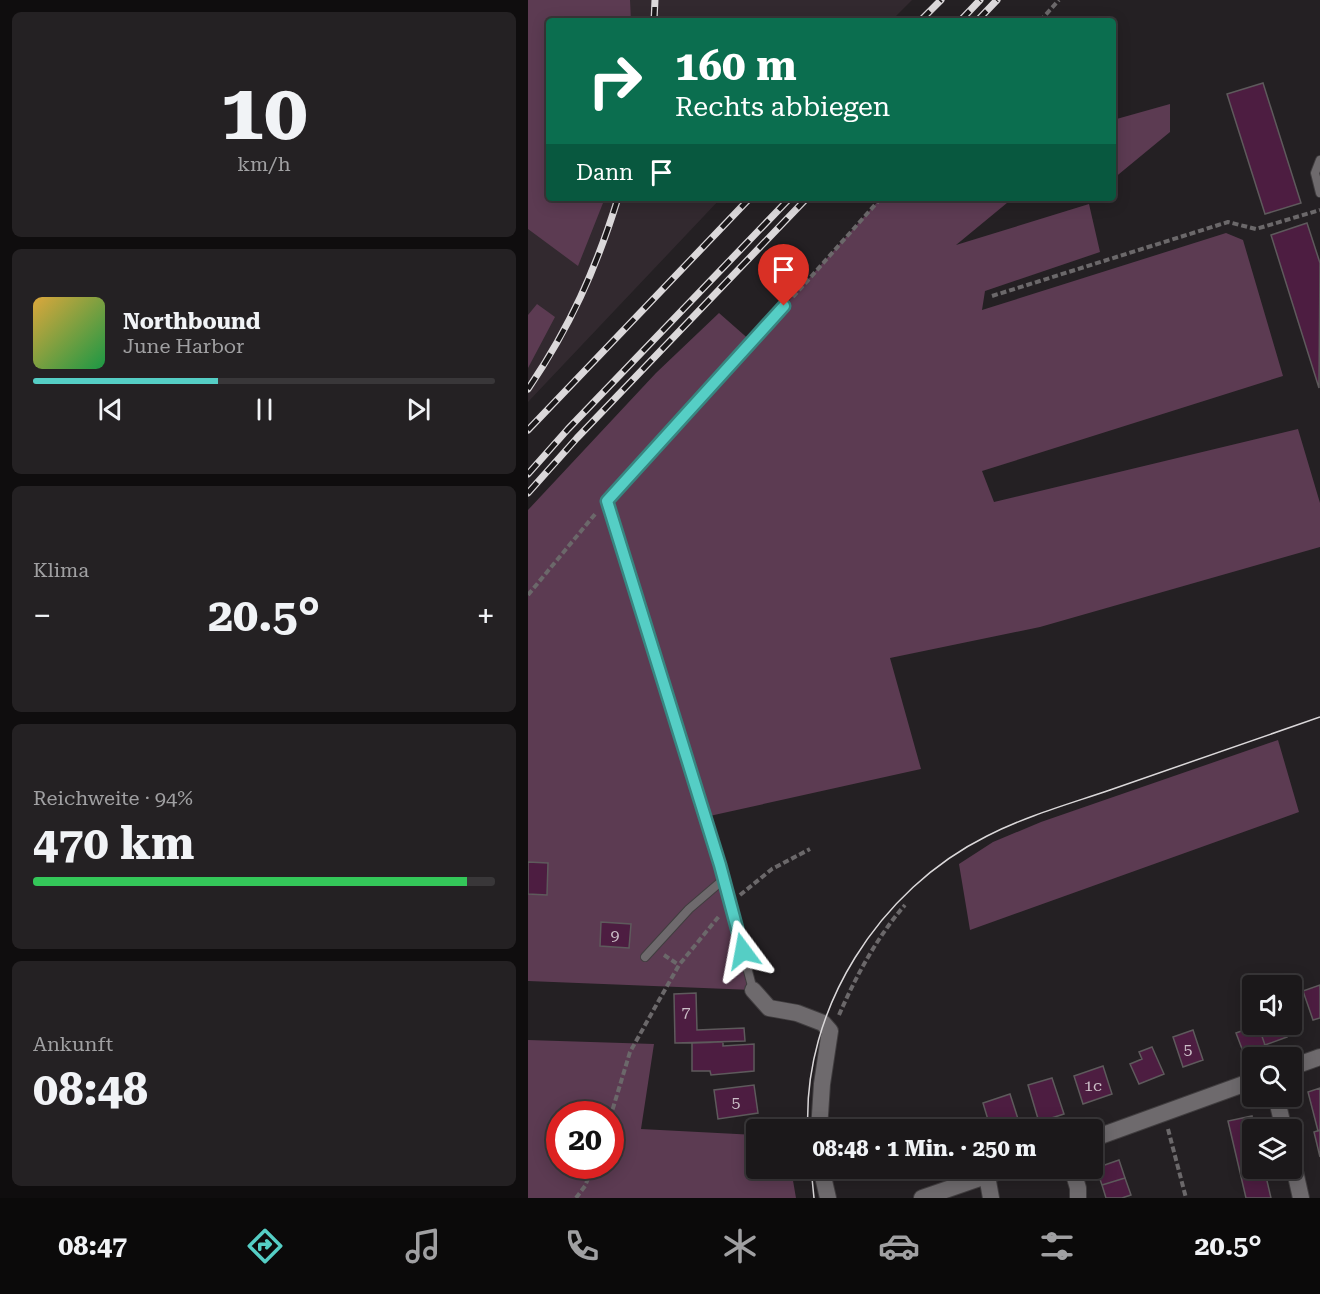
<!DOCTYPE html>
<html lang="de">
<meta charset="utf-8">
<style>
body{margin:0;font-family:"Roboto Serif",serif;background:#242123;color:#f1f3f6;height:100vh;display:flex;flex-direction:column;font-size:22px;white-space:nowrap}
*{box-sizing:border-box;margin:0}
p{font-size:20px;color:#a0a0a2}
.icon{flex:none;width:33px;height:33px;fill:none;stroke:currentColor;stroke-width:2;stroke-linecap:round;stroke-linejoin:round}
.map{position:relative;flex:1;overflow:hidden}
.side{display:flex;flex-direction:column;gap:12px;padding:12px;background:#0f0d0e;width:528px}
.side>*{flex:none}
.hud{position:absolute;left:18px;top:18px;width:570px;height:183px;border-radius:6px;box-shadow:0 3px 15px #0003,0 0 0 2px #393739;background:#0b6e4f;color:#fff;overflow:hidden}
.controls{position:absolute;left:714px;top:975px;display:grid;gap:12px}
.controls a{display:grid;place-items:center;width:60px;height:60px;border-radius:6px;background:#1b181a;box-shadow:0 3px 15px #0003,0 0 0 2px #393739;font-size:30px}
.speed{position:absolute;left:18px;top:1101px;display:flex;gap:12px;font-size:30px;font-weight:700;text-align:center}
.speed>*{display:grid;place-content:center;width:78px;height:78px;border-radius:50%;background:#1b181a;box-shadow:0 3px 15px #0003,0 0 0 2px #393739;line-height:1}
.speed .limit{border:9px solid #d22;background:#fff;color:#111}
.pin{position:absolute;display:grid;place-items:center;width:51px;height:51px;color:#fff;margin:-62px -26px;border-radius:50% 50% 50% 0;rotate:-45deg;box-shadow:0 0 6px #0007}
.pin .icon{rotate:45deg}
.me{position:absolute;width:66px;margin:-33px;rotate:347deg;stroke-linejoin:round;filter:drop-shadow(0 0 4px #0008)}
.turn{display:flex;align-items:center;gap:21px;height:126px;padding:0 30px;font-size:27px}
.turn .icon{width:78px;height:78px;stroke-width:2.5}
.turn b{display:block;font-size:42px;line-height:51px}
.then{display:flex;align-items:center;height:57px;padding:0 30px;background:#0003;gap:12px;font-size:22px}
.big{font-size:45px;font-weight:700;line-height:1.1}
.side .tile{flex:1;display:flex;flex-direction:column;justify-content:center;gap:9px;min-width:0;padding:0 21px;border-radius:9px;background:#242123}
.side .dial{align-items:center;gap:0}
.dial b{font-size:78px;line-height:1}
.song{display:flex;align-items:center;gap:18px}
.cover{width:72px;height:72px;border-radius:9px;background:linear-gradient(135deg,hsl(40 70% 55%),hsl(140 70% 35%))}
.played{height:6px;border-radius:3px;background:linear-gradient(90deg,#55cec5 40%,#393739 40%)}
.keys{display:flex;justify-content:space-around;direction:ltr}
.heat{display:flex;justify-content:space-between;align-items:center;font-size:33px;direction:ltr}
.charge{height:9px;border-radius:4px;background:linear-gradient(90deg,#34c759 94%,#393739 0)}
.trip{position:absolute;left:218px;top:1119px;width:357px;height:60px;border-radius:6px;background:#1b181a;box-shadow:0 3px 15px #0003,0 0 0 2px #393739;font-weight:700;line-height:60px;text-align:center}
.dock{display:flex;height:96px;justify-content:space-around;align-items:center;background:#0b0a0a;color:#a0a0a2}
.dock .icon{width:42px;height:42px}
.dock .current{color:#55cec5}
.dock b{font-size:27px;color:#f1f3f6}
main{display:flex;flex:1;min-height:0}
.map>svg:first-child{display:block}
.built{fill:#32292f}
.green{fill:#5c3b52;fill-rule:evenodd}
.building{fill:#4d1d41;stroke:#5e5a5c;stroke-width:1.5}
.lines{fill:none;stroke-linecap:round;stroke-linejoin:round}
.lane-casing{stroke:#403d3f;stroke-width:10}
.street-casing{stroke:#403d3f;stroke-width:18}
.path{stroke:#6b686a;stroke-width:4;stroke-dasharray:6 3;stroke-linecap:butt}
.lane{stroke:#6e6a6d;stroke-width:8}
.street{stroke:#6e6a6d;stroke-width:16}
.tram{stroke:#dbd8da;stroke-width:1.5}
.rail-casing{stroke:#dbd8da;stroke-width:7}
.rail{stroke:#1a1719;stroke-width:4.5;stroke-dasharray:14;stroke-linecap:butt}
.route-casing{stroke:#378680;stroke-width:15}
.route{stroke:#55cec5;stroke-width:10}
.labels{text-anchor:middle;stroke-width:6;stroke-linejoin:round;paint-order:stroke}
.number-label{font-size:16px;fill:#cbbec7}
</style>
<main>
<section class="side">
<div class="tile dial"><b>10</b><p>km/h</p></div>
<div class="tile">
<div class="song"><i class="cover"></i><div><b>Northbound</b><p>June Harbor</p></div></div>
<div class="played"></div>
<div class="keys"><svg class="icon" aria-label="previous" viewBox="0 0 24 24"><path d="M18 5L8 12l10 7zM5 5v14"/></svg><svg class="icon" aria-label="pause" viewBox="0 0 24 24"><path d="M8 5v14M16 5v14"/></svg><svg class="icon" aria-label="next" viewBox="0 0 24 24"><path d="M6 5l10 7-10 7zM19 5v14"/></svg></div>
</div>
<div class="tile"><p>Klima</p>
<div class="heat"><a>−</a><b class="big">20.5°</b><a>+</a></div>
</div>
<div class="tile"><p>Reichweite · 94%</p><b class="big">470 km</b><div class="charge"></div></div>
<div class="tile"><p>Ankunft</p><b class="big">08:48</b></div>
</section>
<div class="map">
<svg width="792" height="1198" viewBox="0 0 792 1198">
<rect width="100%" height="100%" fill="#242023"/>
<!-- built -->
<path class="built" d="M0 0H384L363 21H21V198H193L0 402Z"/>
<!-- green -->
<path class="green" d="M0 0H102L103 21H21V198H77L50 266 0 229Z
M642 104V132L585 179V120Z
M353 198H485L428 245 561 204 572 252 457 291 454 310 698 233 715 240 755 376 454 471 466 502 770 429 792 503V547L512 627 362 658 393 769 177 817 225 990 0 981V510L128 373 191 313 224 342Z
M9 304 27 317 0 368V315Z
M750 740 771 812 442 930 431 864 465 842 513 822Z
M0 1040 126 1044 113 1129 228 1135V1168L263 1169 268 1198H0ZM32 1114H82V1166H32Z"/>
<!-- building -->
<path class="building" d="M735 83 773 203 737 214 699 94Z
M779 223 792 263 791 388 743 235Z
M0 862 20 863 19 895 0 894Z
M73 922 103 924 101 948 72 946Z
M792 985V1018L785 1020 775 991Z
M168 993 169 1030 216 1028 217 1041 147 1043 146 994Z
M754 1024 759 1037 737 1045 730 1025Z
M730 1025 737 1045 716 1054 708 1033Z
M665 1030 675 1060 655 1067 645 1037Z
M195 1042V1046L226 1044V1071L183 1075 182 1071H164V1043Z
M624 1047 636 1074 611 1084 602 1064 614 1059 611 1052Z
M575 1066 584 1094 555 1104 546 1076Z
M524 1078 536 1114 511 1122 500 1085Z
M226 1085 230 1113 190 1119 186 1090Z
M792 1088V1130L790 1131 780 1092Z
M482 1094 492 1125 478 1130H463L455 1103Z
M724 1116 727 1130H724V1168H736L743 1198H718L700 1121Z
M792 1130V1157L786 1132Z
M591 1160 597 1178 574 1185 568 1168Z
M597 1178 603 1195 594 1198H578L574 1185Z"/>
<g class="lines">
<!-- lane casing -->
<g class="lane-casing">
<path id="lane" d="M792 160 787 173 792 193
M117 957 161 909 196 879
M225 990 192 865 79 501 257 306"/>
</g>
<!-- street casing -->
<g class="street-casing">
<path id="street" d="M225 990 241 1008 269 1013 295 1023 302 1031 294 1084 291 1130
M764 1067 792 1057
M748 1096 756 1130
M564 1139 724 1081
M764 1158 773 1198
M293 1168 300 1198
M544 1168 550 1188V1198
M459 1176 463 1198
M394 1198 481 1168"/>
</g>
<!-- path -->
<path class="path" d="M512 21 531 0
M464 296 700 222 728 229 792 210
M265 297 353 198
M0 595 68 513
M212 895 244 869 282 849
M136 955 151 965
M311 1015C328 976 349 937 377 905
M82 1118 102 1052 130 1002 151 965 192 915
M640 1129 658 1198
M48 1198 57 1186 65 1166"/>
<!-- lane -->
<use href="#lane" class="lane"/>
<!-- street -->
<use href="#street" class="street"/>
<!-- tram -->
<path class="tram" d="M280 1130C274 1009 352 889 459 836 498 816 541 804 582 790 652 765 722 741 792 717
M283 1168 286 1198"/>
<!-- rail casing -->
<g class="rail-casing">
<path id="rail" d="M126 21 127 0
M392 21 413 0
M432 21 452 0
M449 21 469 0
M0 389C42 327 68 269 90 198
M0 430 222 198
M0 474 40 429 262 198
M0 493 49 438 279 198"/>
</g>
<!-- rail -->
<use href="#rail" class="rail"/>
</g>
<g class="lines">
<!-- route casing -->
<g class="route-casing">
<path id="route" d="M215 951 192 865 79 501 256 306"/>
</g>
<!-- route -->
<use href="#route" class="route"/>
</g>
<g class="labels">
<!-- number labels -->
<g class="number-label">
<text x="87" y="941">9</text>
<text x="158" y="1017">7</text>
<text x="660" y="1055">5</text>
<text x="565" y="1091">1c</text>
<text x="208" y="1108">5</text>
</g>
</g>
</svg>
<div class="controls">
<a><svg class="icon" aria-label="sound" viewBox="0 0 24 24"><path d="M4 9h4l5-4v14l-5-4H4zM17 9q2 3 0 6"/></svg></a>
<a><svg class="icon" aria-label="search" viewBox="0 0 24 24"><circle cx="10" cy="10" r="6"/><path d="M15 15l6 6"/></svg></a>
<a><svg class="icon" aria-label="layers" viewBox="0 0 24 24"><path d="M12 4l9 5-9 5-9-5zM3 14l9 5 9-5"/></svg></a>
</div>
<div class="speed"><div class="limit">20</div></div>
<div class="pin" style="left:256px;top:306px;background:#d93025"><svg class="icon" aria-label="arrive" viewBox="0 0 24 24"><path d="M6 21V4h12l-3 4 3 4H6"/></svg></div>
<svg class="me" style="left:215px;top:951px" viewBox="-20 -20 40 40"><path d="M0-17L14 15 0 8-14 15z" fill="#55cec5" stroke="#fff" stroke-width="4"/></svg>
<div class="trip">08:48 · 1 Min. · 250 m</div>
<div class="hud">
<div class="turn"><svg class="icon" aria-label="right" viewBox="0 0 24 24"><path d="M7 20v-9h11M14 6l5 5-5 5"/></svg><div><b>160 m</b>Rechts abbiegen</div></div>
<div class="then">Dann<svg class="icon" aria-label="arrive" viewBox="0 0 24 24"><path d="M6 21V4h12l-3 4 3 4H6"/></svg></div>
</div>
</div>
</main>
<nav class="dock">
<b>08:47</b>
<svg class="icon current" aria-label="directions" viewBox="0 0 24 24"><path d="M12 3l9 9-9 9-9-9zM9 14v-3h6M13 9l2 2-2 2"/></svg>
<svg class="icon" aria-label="music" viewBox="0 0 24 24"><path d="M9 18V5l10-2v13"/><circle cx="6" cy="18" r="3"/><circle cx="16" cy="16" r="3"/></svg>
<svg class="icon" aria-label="phone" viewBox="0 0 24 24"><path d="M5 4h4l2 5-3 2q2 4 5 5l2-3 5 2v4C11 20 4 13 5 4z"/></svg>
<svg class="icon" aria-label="climate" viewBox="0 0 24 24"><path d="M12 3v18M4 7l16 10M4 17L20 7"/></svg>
<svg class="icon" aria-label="car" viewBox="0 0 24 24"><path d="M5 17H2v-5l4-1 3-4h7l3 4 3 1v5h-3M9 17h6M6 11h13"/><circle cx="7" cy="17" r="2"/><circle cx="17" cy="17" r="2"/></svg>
<svg class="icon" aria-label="filters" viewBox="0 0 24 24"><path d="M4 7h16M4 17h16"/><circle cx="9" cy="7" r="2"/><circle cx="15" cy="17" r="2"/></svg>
<b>20.5°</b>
</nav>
